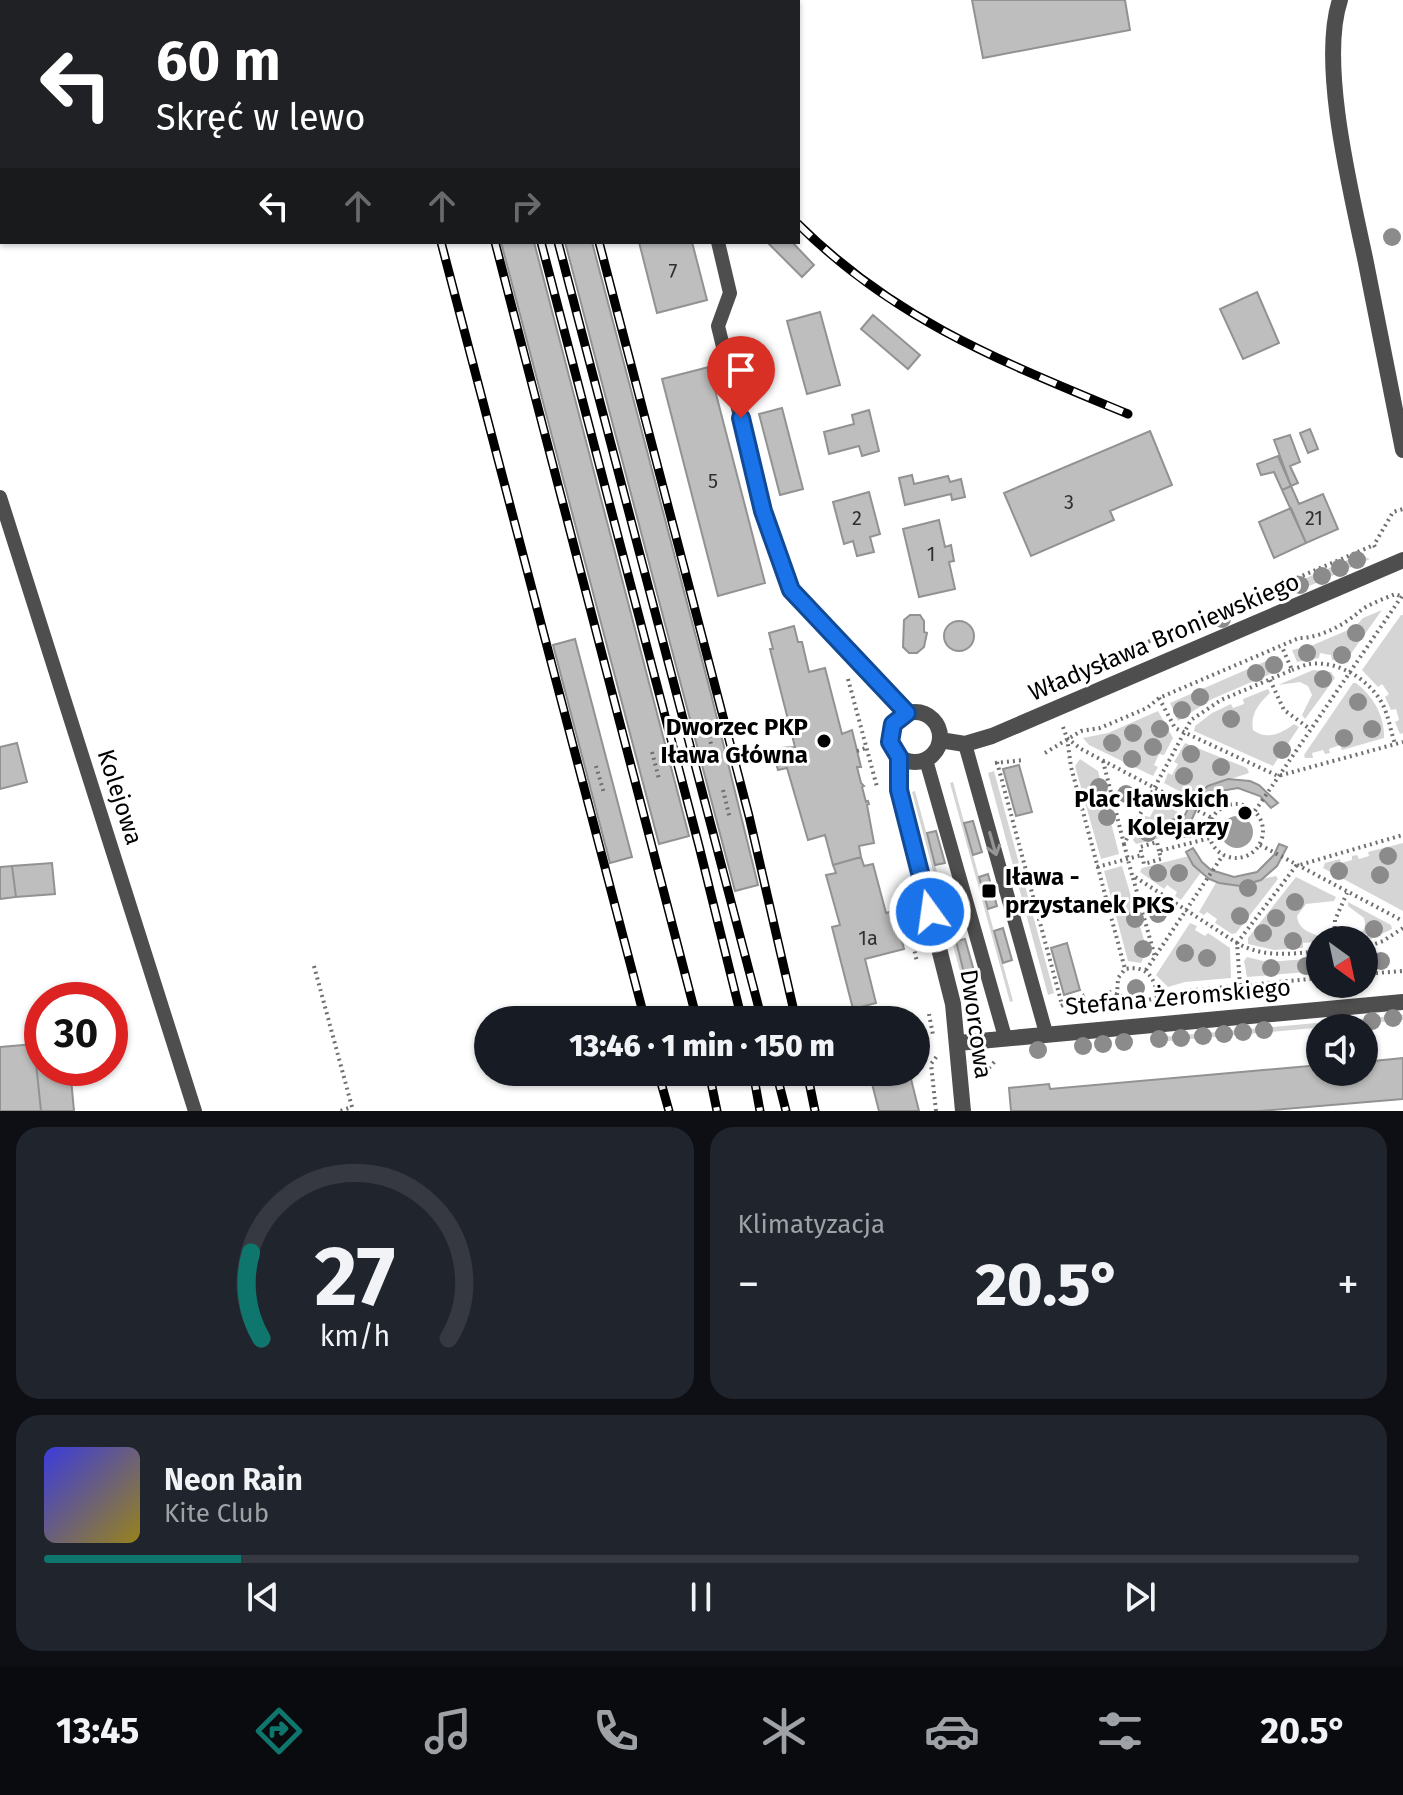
<!DOCTYPE html>
<html lang="pl">
<meta charset="utf-8">
<style>
body{margin:0;font-family:"Fira Sans",sans-serif;background:#20242c;color:#f1f3f6;height:100vh;display:flex;flex-direction:column;font-size:30px;white-space:nowrap}
*{box-sizing:border-box;margin:0}
p{font-size:26px;color:#9ea1a6}
.icon{flex:none;width:44px;height:44px;fill:none;stroke:currentColor;stroke-width:2;stroke-linecap:round;stroke-linejoin:round}
.map{position:relative;height:1111px;overflow:hidden}
.details{display:flex;flex-direction:column;gap:16px;padding:16px;background:#0d0f14;flex:1}
.details>*{flex:none}
.hud{position:absolute;left:0px;top:0px;width:800px;height:244px;box-shadow:0 2px 6px #0004;background:#202124;color:#fff;overflow:hidden}
.needle{width:52px;rotate:147deg}
.buttons{position:absolute;left:1306px;top:926px;display:grid;gap:16px}
.buttons a{display:grid;place-items:center;width:72px;height:72px;border-radius:50%;background:#171b24;box-shadow:0 2px 6px #0004;font-size:40px}
.speed{position:absolute;left:24px;top:982px;display:flex;gap:16px;font-size:40px;font-weight:700;text-align:center}
.speed>*{display:grid;place-content:center;width:104px;height:104px;border-radius:50%;background:#171b24;box-shadow:0 2px 6px #0004;line-height:1}
.speed .limit{border:12px solid #d22;background:#fff;color:#111}
.pin{position:absolute;display:grid;place-items:center;width:68px;height:68px;color:#fff;margin:-82px -34px;border-radius:50% 50% 50% 0;rotate:-45deg;box-shadow:0 0 8px #0007}
.pin .icon{rotate:45deg}
.me{position:absolute;width:88px;margin:-44px;rotate:346deg;stroke-linejoin:round;filter:drop-shadow(0 0 6px #0008)}
.turn{display:flex;align-items:center;gap:28px;height:168px;padding:0 24px;font-size:36px}
.turn .icon{width:104px;height:104px;stroke-width:2.5}
.turn b{display:block;font-size:56px;line-height:68px}
.lanes{display:flex;align-items:center;height:76px;padding:0 24px;background:#0003;justify-content:center;gap:40px;direction:ltr}
.lanes .off{opacity:.35}
.big{font-size:60px;font-weight:800;line-height:1.1}
.details .card{flex:1;display:flex;flex-direction:column;justify-content:center;gap:12px;min-width:0;padding:0 28px;border-radius:24px;background:#20242c}
.details .dial{align-items:center;gap:0}
.dial svg{height:208px;overflow:visible;fill:none;stroke:#363941;stroke-width:7;stroke-linecap:round;text-anchor:middle}
.dial text{fill:#f1f3f6;stroke:none}
.song{display:flex;align-items:center;gap:24px}
.cover{width:96px;height:96px;border-radius:12px;background:linear-gradient(135deg,hsl(240 70% 55%),hsl(50 70% 35%))}
.played{height:8px;border-radius:4px;background:linear-gradient(90deg,#0f766e 15%,#363941 15%)}
.keys{display:flex;justify-content:space-around;direction:ltr}
.heat{display:flex;justify-content:space-between;align-items:center;font-size:44px;direction:ltr}
.details .tiles{flex:1;display:grid;gap:16px;grid-template-columns:1fr 1fr}
.card:last-child{grid-column:span 2}
.trip{position:absolute;left:474px;top:1006px;width:456px;height:80px;border-radius:40px;background:#171b24;box-shadow:0 2px 6px #0004;font-weight:800;line-height:80px;text-align:center}
.menu{display:flex;height:128px;justify-content:space-around;align-items:center;background:#090b0e;color:#9ea1a6}
.menu .icon{width:56px;height:56px}
.menu .current{color:#0f766e}
.menu b{font-size:36px;color:#f1f3f6}
.map>svg:first-child{display:block}
.green{fill:#d5d5d5}
.water{fill:#9c9c9c}
.building{fill:#bebebe;stroke:#929292;stroke-width:2}
.lines{fill:none;stroke-linecap:round;stroke-linejoin:round}
.path{stroke:#707070;stroke-width:4;stroke-dasharray:2 4;stroke-linecap:butt}
.lane{stroke:#4e4e4e;stroke-width:14}
.street{stroke:#4e4e4e;stroke-width:16}
.rail-casing{stroke:#000;stroke-width:9}
.rail{stroke:#fff;stroke-width:6;stroke-dasharray:18;stroke-linecap:butt}
.tree{fill:#8b8b8b}
.oneway{stroke:#959595}
.route-casing{stroke:#114b97;stroke-width:20}
.route{stroke:#1a73e8;stroke-width:14}
.poi-dot{fill:#000;stroke:#fff;stroke-width:3}
.labels{text-anchor:middle;stroke-width:6;stroke-linejoin:round;paint-order:stroke}
.number-label{font-size:20px;fill:#303030}
.street-label{font-size:24px;fill:#000;stroke:#fff}
.poi-label{font-size:24px;font-weight:bold;fill:#000;stroke:#fff;text-anchor:end}
</style>
<div class="map">
<svg width="1403" height="1111" viewBox="0 0 1403 1111">
<rect width="100%" height="100%" fill="#fff"/>
<!-- green -->
<path class="green" d="M1359 555 1370 559 1298 591 1288 586Z
M1382 610 1345 662 1332 660 1331 655 1320 653 1319 658 1297 662 1292 650 1313 645 1355 627 1363 618Z
M1401 615H1403V733L1400 734 1395 722 1399 720 1396 709 1391 710 1385 697 1389 694 1382 684 1378 687 1362 670Z
M1278 656 1283 665 1282 669 1212 699 1178 721 1170 703Z
M1313 670 1331 672 1335 678 1305 719 1302 715 1312 695 1308 686 1300 682 1278 685Z
M1353 683H1356C1373 696 1385 716 1384 738L1342 750 1340 745 1329 749 1330 753 1325 754 1323 750 1312 753 1313 758H1305L1304 755Z
M1268 689 1270 693C1259 703 1250 714 1253 730 1267 741 1282 733 1294 724L1299 727 1273 766 1194 731 1195 726 1212 713 1231 704 1233 708 1244 704 1243 699Z
M1158 711 1173 738 1164 755 1159 754 1154 765 1158 767 1153 776 1089 745 1083 738 1108 733Z
M1185 743 1247 768 1249 773 1212 785 1196 800 1164 783 1168 773 1172 775 1178 764 1174 762Z
M1080 759 1098 771 1119 854 1101 859 1075 766Z
M994 771 1054 993 1048 995 988 773Z
M953 782 1013 1001 1010 1002 950 783Z
M915 791 973 1004 969 1005 912 792Z
M1154 801 1187 816 1184 832 1136 844 1133 840 1145 816 1150 817 1155 807 1151 804Z
M1403 843V911L1323 868 1325 863 1340 859 1341 863 1352 860V856L1357 855 1359 859 1369 856 1368 852Z
M1189 856 1202 871 1181 900 1175 896 1177 892 1167 885 1164 889 1140 872 1142 868Z
M1122 866 1147 950 1141 963 1128 961 1104 871Z
M1276 876 1278 879 1236 933 1232 934 1215 923 1217 919 1207 912 1204 915 1199 912 1217 881 1233 885Z
M1296 877 1336 897 1334 901 1306 904 1297 916C1299 933 1315 933 1328 940H1320V946L1315 947 1314 942 1303 943V948L1274 950 1248 944V938Z
M1348 902 1391 925 1392 929 1364 942 1338 940C1352 939 1369 935 1364 918L1348 906Z
M1190 923 1197 926 1195 930 1205 936 1208 933 1230 948 1231 978 1185 982 1168 987 1156 975Z
M1247 957 1267 962 1320 958V971L1247 977 1244 961Z
M1403 1015V1020L1157 1042 1151 1038Z"/>
<!-- water -->
<path class="water" d="M1221 832a16 16 0 1 1 32 0a16 16 0 1 1-32 0Z"/>
<!-- building -->
<path class="building" d="M972 0H1125L1130 30 983 58Z
M501 242H534L689 836 659 844Z
M565 242H592L711 694 758 885 735 891Z
M639 242H692L707 300 657 313Z
M767 242H792L814 265 802 277Z
M1257 292 1279 343 1243 359 1220 309Z
M820 312 840 385 807 394 787 321Z
M873 315 920 355 908 369 861 329Z
M709 367 765 583 718 596 662 379Z
M782 408 803 489 780 495 759 414Z
M869 410 879 451 862 456 859 446 829 454 824 432 854 424 852 415Z
M1310 429 1318 449 1308 453 1300 433Z
M1150 431 1172 485 1110 511 1114 520 1031 556 1004 493Z
M1290 435 1300 462 1290 466 1298 483 1291 486 1274 440Z
M1278 456 1291 486 1282 490 1274 472 1261 475 1257 464Z
M912 475 914 484 948 476 950 482 961 479 965 497 952 500 951 494 905 505 899 478Z
M1291 486 1299 504 1323 494 1338 529 1306 543 1282 490Z
M869 492 880 534 870 537 874 552 857 556 853 541 844 544 833 502Z
M1291 508 1306 543 1274 558 1259 522Z
M939 520 945 547 951 545 954 561 949 562 955 589 919 597 903 529Z
M910 615H920L924 621V632L927 633 924 647 917 653H909L903 647 904 620Z
M944 636a15 15 0 1 1 30 0a15 15 0 1 1-30 0Z
M794 626 798 642H802L809 672 825 668 842 734 852 730 861 767H857L861 783 864 786 862 787 866 802 868 801 869 804 867 805 874 843 859 846 861 857 833 865 825 835 808 840 787 768 778 770 774 756V753L782 751V748L795 747 770 649H773L769 633Z
M575 639 632 857 610 863 553 645Z
M17 743 27 782 0 789V747Z
M1019 765 1032 812 1016 816 1003 769Z
M1228 779 1250 781 1259 785 1278 803 1271 808 1260 796 1238 788 1215 792 1197 808 1192 819 1190 837H1181L1183 819 1192 800 1208 786Z
M973 821 982 852 973 855 964 823Z
M936 831 945 863 935 865 927 833Z
M1279 844 1287 847 1277 866 1261 880 1240 886 1219 883 1209 879 1193 865 1186 852 1193 848 1202 862 1211 870 1234 877 1257 872 1274 855Z
M861 857 864 866 873 864 886 913 894 911 904 949 865 959 876 1003 853 1009 832 927 840 925 826 875 836 873 833 865Z
M52 863 55 894 16 897 12 866Z
M12 866 16 897 0 899V867Z
M988 874 997 906 988 909 979 877Z
M951 885 959 917 950 919 941 888Z
M1003 928 1012 960 1003 963 994 931Z
M965 939 974 971 964 973 956 941Z
M1067 943 1080 990 1064 995 1051 948Z
M42 1043V1068H70L74 1111H41L34 1044Z
M34 1044 41 1111H0V1047Z
M1403 1058V1099L1260 1111H1011L1009 1088 1049 1084 1050 1089 1320 1065V1072H1364V1062Z
M869 1072H912L910 1075 919 1111H879Z"/>
<g class="lines">
<!-- path -->
<path class="path" d="M1375 547 1374 545 1393 512 1403 509
M1292 670C1297 668 1304 665 1310 664 1339 660 1372 681 1384 707 1389 719 1391 732 1395 744
M848 679 877 787
M1270 680 1284 710 1310 729
M1048 693 1045 686 1374 545
M1159 698 1175 728 1278 776 1403 742
M1063 727 1067 738 1071 767 1125 969
M709 736 716 764
M1067 738 1081 749 1212 818
M857 751 866 748
M652 752 659 779
M1045 753 1081 731 1100 728 1147 708 1159 698 1299 638C1320 638 1344 625 1359 612 1368 604 1384 599 1395 594L1403 597
M1103 761 1124 844 1191 720 1221 700 1292 670 1282 647
M997 762 1062 1005
M995 763 1024 760
M596 766 604 793
M723 790 730 819
M1209 831a27 27 0 1 1 54 0a27 27 0 1 1-54 0Z
M1255 811 1402 596
M1124 844 1132 875 1237 943C1264 958 1290 954 1320 951
M1260 845 1403 921
M1159 851 1157 842 1140 847 1144 864 1161 859 1159 851 1210 838
M1097 867 1142 855
M1133 878 1155 957
M901 893 917 962
M1334 940 1335 920 1347 893
M1364 948 1383 941 1403 928
M1364 952 1366 973
M314 966 352 1107 340 1111
M1146 970 1223 855
M1364 974 1403 971
M1240 985 1237 943 1296 866 1403 835
M1109 992 1140 1002 1184 991 1320 978
M1117 995 1118 978 1125 969C1148 965 1155 978 1158 999
M1061 1006 1087 994
M929 1014 933 1035
M981 1077 996 1060
M936 1111 931 1064 937 1056"/>
<!-- lane -->
<path class="lane" d="M718 242 730 293 718 326 763 511 791 590 907 713
M0 497 195 1111
M965 744 1046 1033
M926 760 1005 1037"/>
<!-- street -->
<path class="street" d="M1340 0C1319 63 1351 192 1365 258 1378 322 1390 386 1403 450
M890 737a25 25 0 1 1 50 0a25 25 0 1 1-50 0Z
M940 740 965 744 992 736 1403 560
M899 757V790L953 1004 963 1111
M958 1043 1403 1002"/>
<!-- rail casing -->
<g class="rail-casing">
<path id="rail" d="M377 0 378 2
M432 0V2
M477 0 478 2
M495 0V2
M536 0V2
M640 0 641 2
M798 224C896 321 1003 362 1128 414
M441 242 645 1020
M495 242 697 1020
M541 242 699 846 742 1020
M558 242 762 1020
M599 242 749 816 796 1020
M658 1072 669 1111
M709 1072 717 1111
M753 1072 760 1111
M776 1072 786 1111
M807 1072 815 1111"/>
</g>
<!-- rail -->
<use href="#rail" class="rail"/>
</g>
<!-- trees -->
<g class="tree">
<circle cx="1392" cy="237" r="9"/>
<circle cx="1357" cy="560" r="9"/>
<circle cx="1340" cy="568" r="9"/>
<circle cx="1322" cy="576" r="9"/>
<circle cx="1300" cy="585" r="9"/>
<circle cx="1222" cy="619" r="9"/>
<circle cx="1356" cy="633" r="9"/>
<circle cx="1307" cy="653" r="9"/>
<circle cx="1342" cy="655" r="9"/>
<circle cx="1274" cy="665" r="9"/>
<circle cx="1256" cy="673" r="9"/>
<circle cx="1323" cy="679" r="9"/>
<circle cx="1200" cy="697" r="9"/>
<circle cx="1358" cy="702" r="9"/>
<circle cx="1182" cy="710" r="9"/>
<circle cx="1231" cy="719" r="9"/>
<circle cx="1160" cy="729" r="9"/>
<circle cx="1372" cy="729" r="9"/>
<circle cx="1133" cy="733" r="9"/>
<circle cx="1344" cy="738" r="9"/>
<circle cx="1112" cy="743" r="9"/>
<circle cx="1153" cy="747" r="9"/>
<circle cx="1282" cy="750" r="9"/>
<circle cx="1191" cy="754" r="9"/>
<circle cx="1132" cy="759" r="9"/>
<circle cx="1221" cy="767" r="9"/>
<circle cx="1184" cy="776" r="9"/>
<circle cx="1099" cy="787" r="9"/>
<circle cx="1126" cy="794" r="9"/>
<circle cx="1107" cy="817" r="9"/>
<circle cx="1175" cy="827" r="9"/>
<circle cx="1148" cy="833" r="9"/>
<circle cx="1388" cy="856" r="9"/>
<circle cx="1339" cy="871" r="9"/>
<circle cx="1158" cy="873" r="9"/>
<circle cx="1179" cy="873" r="9"/>
<circle cx="1380" cy="875" r="9"/>
<circle cx="1248" cy="888" r="9"/>
<circle cx="1295" cy="902" r="9"/>
<circle cx="1158" cy="914" r="9"/>
<circle cx="1240" cy="916" r="9"/>
<circle cx="1276" cy="918" r="9"/>
<circle cx="1135" cy="919" r="9"/>
<circle cx="1374" cy="929" r="9"/>
<circle cx="1263" cy="933" r="9"/>
<circle cx="1293" cy="941" r="9"/>
<circle cx="1143" cy="949" r="9"/>
<circle cx="1185" cy="953" r="9"/>
<circle cx="1207" cy="958" r="9"/>
<circle cx="1381" cy="961" r="9"/>
<circle cx="1306" cy="966" r="9"/>
<circle cx="1271" cy="968" r="9"/>
<circle cx="1136" cy="988" r="9"/>
<circle cx="1393" cy="1018" r="9"/>
<circle cx="1372" cy="1021" r="9"/>
<circle cx="1264" cy="1030" r="9"/>
<circle cx="1243" cy="1032" r="9"/>
<circle cx="1224" cy="1034" r="9"/>
<circle cx="1203" cy="1036" r="9"/>
<circle cx="1181" cy="1038" r="9"/>
<circle cx="1159" cy="1039" r="9"/>
<circle cx="1124" cy="1042" r="9"/>
<circle cx="1103" cy="1044" r="9"/>
<circle cx="1083" cy="1046" r="9"/>
<circle cx="1038" cy="1050" r="9"/>
</g>
<!-- one-way arrows -->
<defs><path id="oneway-shaft" d="M-6 0H5M1.5-3L5.5 0L1.5 3" fill="none" stroke-width="1.6" stroke-linecap="round" stroke-linejoin="round" transform="scale(2)"/></defs>
<use class="oneway" href="#oneway-shaft" transform="translate(993 844) rotate(74)"/>
<g class="lines">
<!-- route casing -->
<g class="route-casing">
<path id="route" d="M741 418 763 511 791 590 907 713 893 724 890 742 899 757V790L930 912"/>
</g>
<!-- route -->
<use href="#route" class="route"/>
</g>
<!-- markers -->
<g class="poi-dot">
<circle cx="824" cy="741" r="8"/>
<circle cx="1245" cy="813" r="8"/>
<rect x="981" y="883" width="16" height="16" rx="4"/>
</g>
<g class="labels">
<!-- number labels -->
<g class="number-label">
<text x="673" y="278">7</text>
<text x="713" y="488">5</text>
<text x="1069" y="509">3</text>
<text x="857" y="525">2</text>
<text x="1314" y="525">21</text>
<text x="931" y="561">1</text>
<text x="868" y="945">1a</text>
</g>
<!-- street labels -->
<g class="street-label">
<text transform="translate(1164 637) rotate(-23)" y="8">Władysława Broniewskiego</text>
<text transform="translate(120 797) rotate(72)" y="8">Kolejowa</text>
<text transform="translate(1178 997) rotate(-5)" y="8">Stefana Żeromskiego</text>
<text transform="translate(976 1024) rotate(82)" y="8">Dworcowa</text>
</g>
<!-- poi labels -->
<g class="poi-label">
<text x="808" y="735">Dworzec PKP<tspan x="808" dy="28">Iława Główna</tspan></text>
<text x="1229" y="807">Plac Iławskich<tspan x="1229" dy="28">Kolejarzy</tspan></text>
<text x="1005" y="885" text-anchor="start">Iława -<tspan x="1005" dy="28">przystanek PKS</tspan></text>
</g>
</g>
</svg>
<div class="buttons">
<a><svg class="needle" viewBox="-14 -14 28 28"><path d="M0-13l5 13h-10z" fill="#e53935"/><path d="M0 13l5-13h-10z" fill="#9ea1a6"/></svg></a>
<a><svg class="icon" aria-label="sound" viewBox="0 0 24 24"><path d="M4 9h4l5-4v14l-5-4H4zM17 9q2 3 0 6"/></svg></a>
</div>
<div class="speed"><div class="limit">30</div></div>
<div class="pin" style="left:741px;top:418px;background:#d93025"><svg class="icon" aria-label="arrive" viewBox="0 0 24 24"><path d="M6 21V4h12l-3 4 3 4H6"/></svg></div>
<svg class="me" style="left:930px;top:912px" viewBox="-20 -20 40 40"><circle r="17" fill="#1a73e8" stroke="#fff" stroke-width="3"/><path d="M0-11L8 9 0 5-8 9z" fill="#fff"/></svg>
<div class="trip">13:46 · 1 min · 150 m</div>
<div class="hud">
<div class="turn"><svg class="icon" aria-label="left" viewBox="0 0 24 24"><path d="M17 20v-9H6M10 6l-5 5 5 5"/></svg><div><b>60 m</b>Skręć w lewo</div></div>
<div class="lanes"><svg class="icon" aria-label="left" viewBox="0 0 24 24"><path d="M17 20v-9H6M10 6l-5 5 5 5"/></svg><svg class="icon off" aria-label="ahead" viewBox="0 0 24 24"><path d="M12 20V5M6 11l6-6 6 6"/></svg><svg class="icon off" aria-label="ahead" viewBox="0 0 24 24"><path d="M12 20V5M6 11l6-6 6 6"/></svg><svg class="icon off" aria-label="right" viewBox="0 0 24 24"><path d="M7 20v-9h11M14 6l5 5-5 5"/></svg></div>
</div>
</div>
<section class="details">
<div class="tiles">
<div class="card dial"><svg viewBox="0 0 100 80">
<path d="M14 69A42 42 0 1 1 86 69"/>
<path d="M14 69A42 42 0 0 1 10 36" stroke="#0f766e"/>
<text x="50" y="56" font-size="32" font-weight="700">27</text>
<text x="50" y="72" font-size="11">km/h</text>
</svg></div>
<div class="card"><p>Klimatyzacja</p>
<div class="heat"><a>−</a><b class="big">20.5°</b><a>+</a></div>
</div>
<div class="card">
<div class="song"><i class="cover"></i><div><b>Neon Rain</b><p>Kite Club</p></div></div>
<div class="played"></div>
<div class="keys"><svg class="icon" aria-label="previous" viewBox="0 0 24 24"><path d="M18 5L8 12l10 7zM5 5v14"/></svg><svg class="icon" aria-label="pause" viewBox="0 0 24 24"><path d="M8 5v14M16 5v14"/></svg><svg class="icon" aria-label="next" viewBox="0 0 24 24"><path d="M6 5l10 7-10 7zM19 5v14"/></svg></div>
</div>
</div>
</section>
<nav class="menu">
<b>13:45</b>
<svg class="icon current" aria-label="directions" viewBox="0 0 24 24"><path d="M12 3l9 9-9 9-9-9zM9 14v-3h6M13 9l2 2-2 2"/></svg>
<svg class="icon" aria-label="music" viewBox="0 0 24 24"><path d="M9 18V5l10-2v13"/><circle cx="6" cy="18" r="3"/><circle cx="16" cy="16" r="3"/></svg>
<svg class="icon" aria-label="phone" viewBox="0 0 24 24"><path d="M5 4h4l2 5-3 2q2 4 5 5l2-3 5 2v4C11 20 4 13 5 4z"/></svg>
<svg class="icon" aria-label="climate" viewBox="0 0 24 24"><path d="M12 3v18M4 7l16 10M4 17L20 7"/></svg>
<svg class="icon" aria-label="car" viewBox="0 0 24 24"><path d="M5 17H2v-5l4-1 3-4h7l3 4 3 1v5h-3M9 17h6M6 11h13"/><circle cx="7" cy="17" r="2"/><circle cx="17" cy="17" r="2"/></svg>
<svg class="icon" aria-label="filters" viewBox="0 0 24 24"><path d="M4 7h16M4 17h16"/><circle cx="9" cy="7" r="2"/><circle cx="15" cy="17" r="2"/></svg>
<b>20.5°</b>
</nav>
